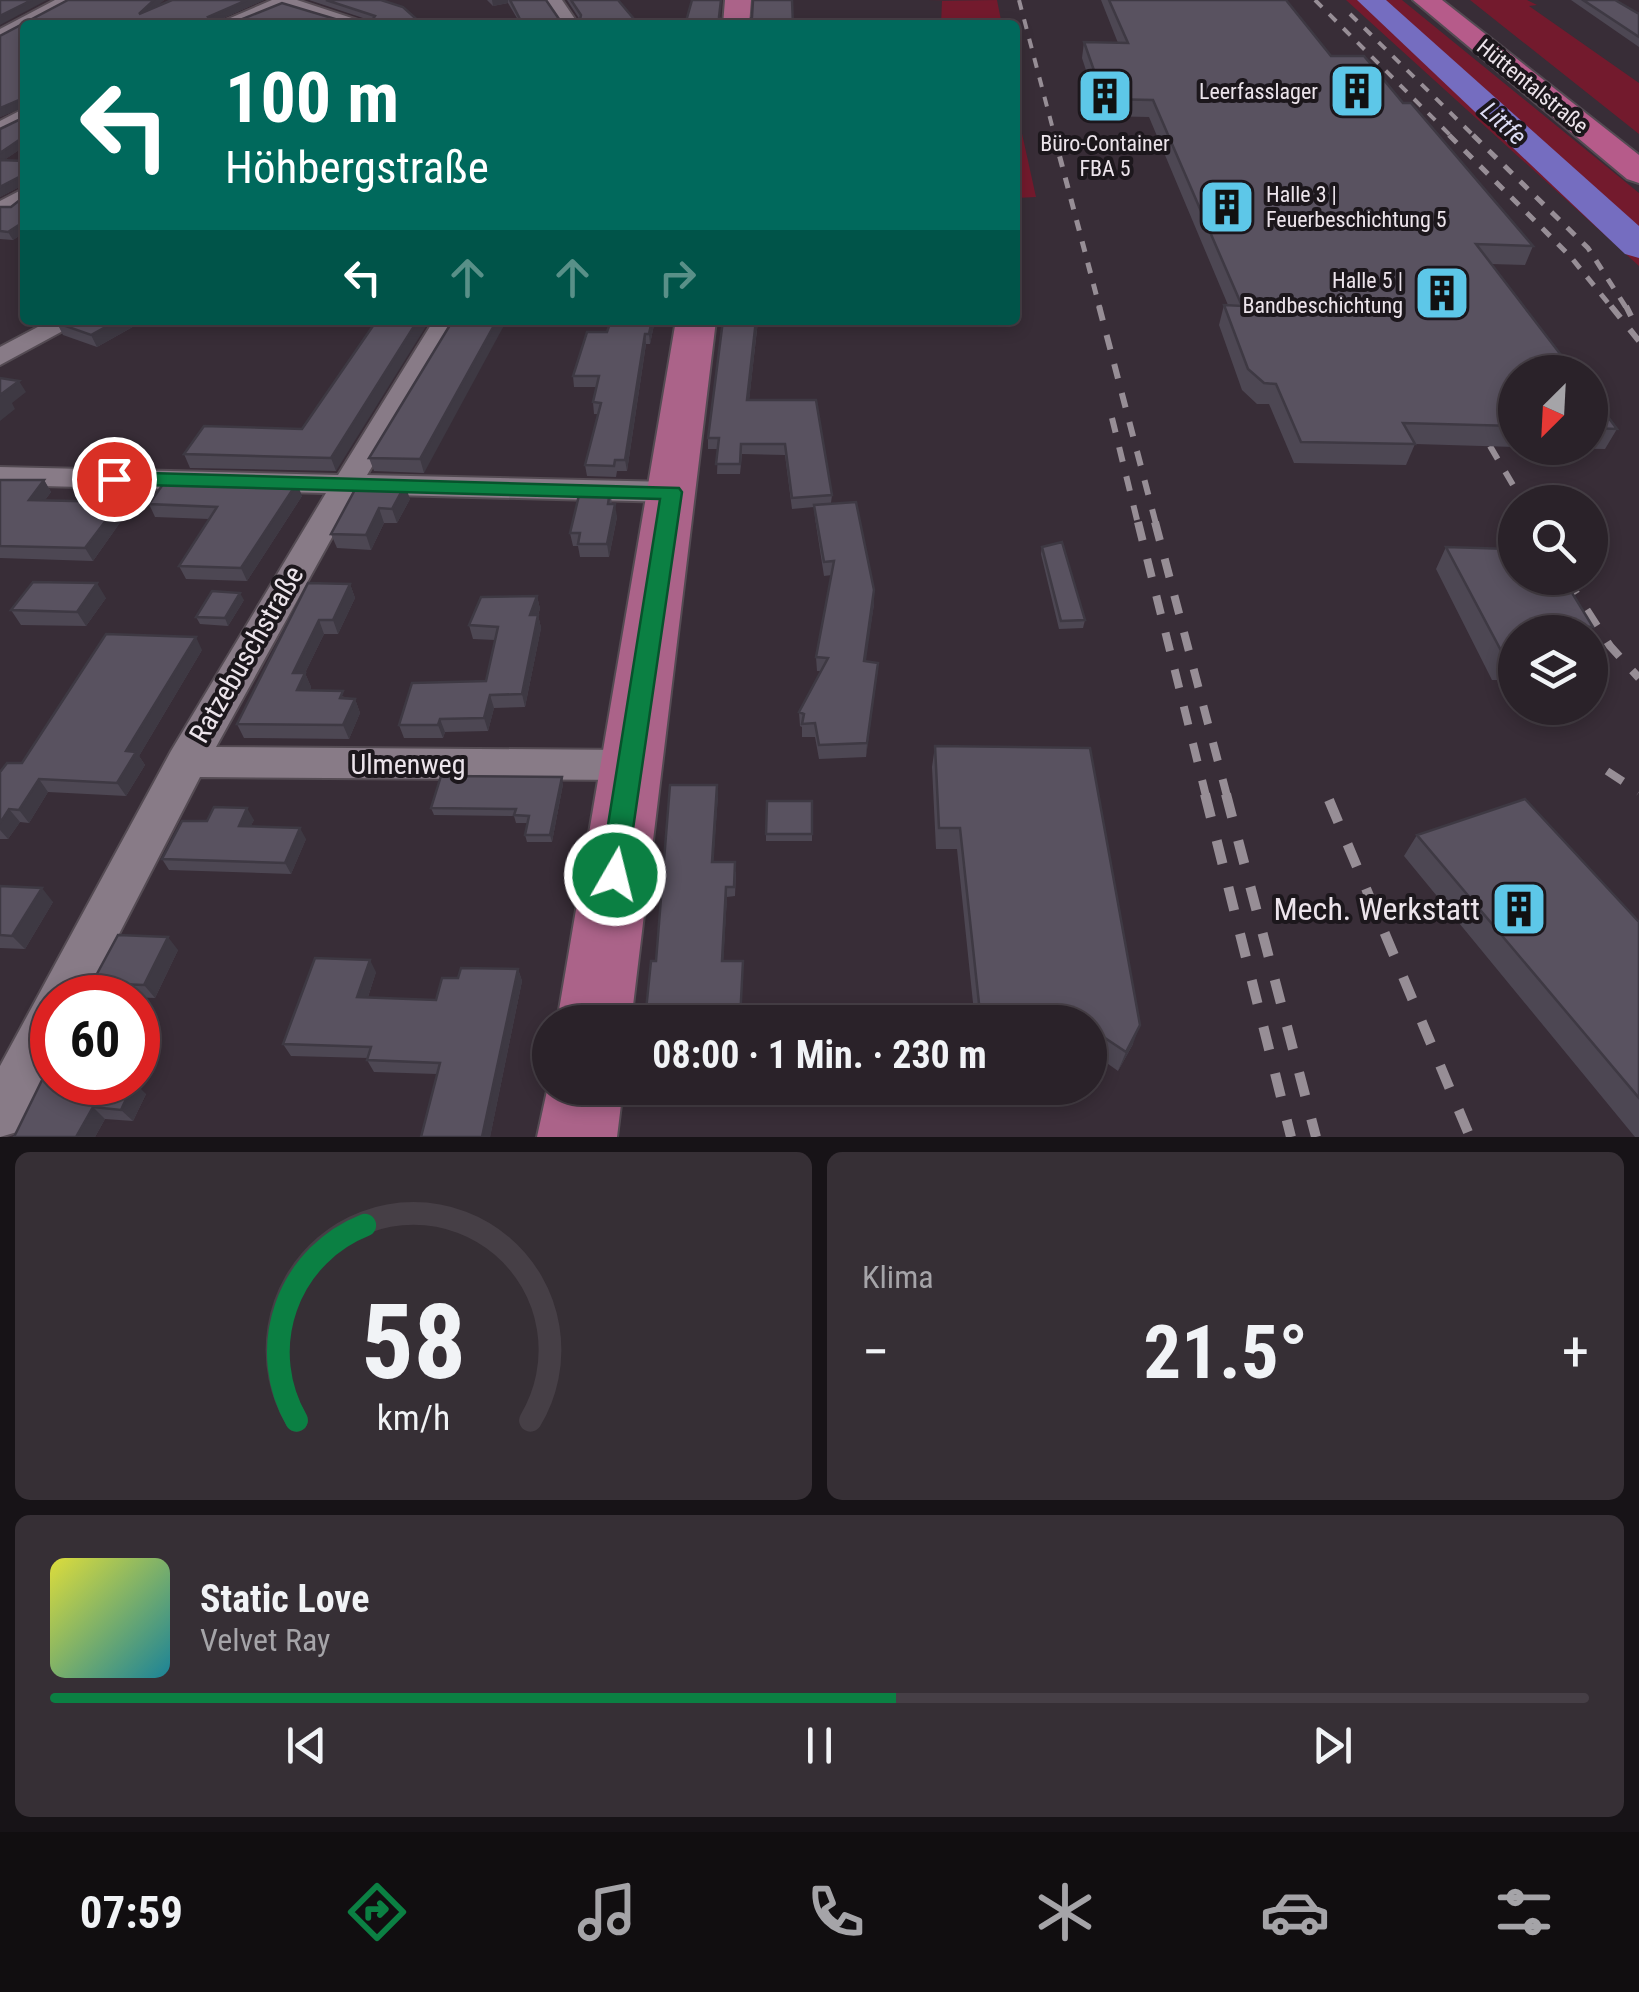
<!DOCTYPE html>
<html lang="de">
<meta charset="utf-8">
<style>
body{margin:0;font-family:"Roboto Condensed",sans-serif;background:#362f35;color:#f1f3f6;height:100vh;display:flex;flex-direction:column;font-size:38px;white-space:nowrap}
*{box-sizing:border-box;margin:0}
p{font-size:32px;color:#a5a4a8}
.icon{flex:none;width:55px;height:55px;fill:none;stroke:currentColor;stroke-width:2;stroke-linecap:round;stroke-linejoin:round}
.map{position:relative;height:1137px;overflow:hidden}
.drawer{display:flex;flex-direction:column;gap:15px;padding:15px;background:#171317;flex:1}
.drawer>*{flex:none}
.banner{position:absolute;left:20px;top:20px;width:1000px;height:305px;border-radius:10px;box-shadow:0 5px 15px #0003,0 0 0 2px #463f46;background:#00695c;color:#fff;overflow:hidden}
.needle{width:65px;rotate:204deg}
.tools{position:absolute;left:1498px;top:355px;display:grid;gap:20px}
.tools a{display:grid;place-items:center;width:110px;height:110px;border-radius:50%;background:#2a2229;box-shadow:0 5px 15px #0003,0 0 0 2px #463f46;font-size:50px}
.speed{position:absolute;left:30px;top:975px;display:flex;gap:20px;font-size:50px;font-weight:700;text-align:center}
.speed>*{display:grid;place-content:center;width:130px;height:130px;border-radius:50%;background:#2a2229;box-shadow:0 5px 15px #0003,0 0 0 2px #463f46;line-height:1}
.speed .limit{border:15px solid #d22;background:#fff;color:#111}
.pin{position:absolute;display:grid;place-items:center;width:85px;height:85px;color:#fff;margin:-42px;border:5px solid #fff;border-radius:50%;box-shadow:0 2px 10px #0007}
.me{position:absolute;width:110px;margin:-55px;rotate:8deg;stroke-linejoin:round;filter:drop-shadow(0 0 8px #0008)}
.turn{display:flex;align-items:center;gap:35px;height:210px;padding:0 40px;font-size:45px}
.turn .icon{width:130px;height:130px;stroke-width:2.5}
.turn b{display:block;font-size:70px;line-height:85px}
.lanes{display:flex;align-items:center;height:95px;padding:0 40px;background:#0003;justify-content:center;gap:50px;direction:ltr}
.lanes .off{opacity:.35}
.big{font-size:75px;font-weight:700;line-height:1.1}
.drawer .card{flex:1;display:flex;flex-direction:column;justify-content:center;gap:15px;min-width:0;padding:0 35px;border-radius:15px;background:#362f35}
.drawer .dial{align-items:center;gap:0}
.dial svg{height:260px;overflow:visible;fill:none;stroke:#463f46;stroke-width:7;stroke-linecap:round;text-anchor:middle}
.dial text{fill:#f1f3f6;stroke:none}
.song{display:flex;align-items:center;gap:30px}
.cover{width:120px;height:120px;border-radius:15px;background:linear-gradient(135deg,hsl(60 70% 55%),hsl(190 70% 35%))}
.played{height:10px;border-radius:5px;background:linear-gradient(90deg,#0b8043 55%,#463f46 55%)}
.keys{display:flex;justify-content:space-around;direction:ltr}
.heat{display:flex;justify-content:space-between;align-items:center;font-size:55px;direction:ltr}
.drawer .tiles{flex:1;display:grid;gap:15px;grid-template-columns:1fr 1fr}
.card:last-child{grid-column:span 2}
.trip{position:absolute;left:532px;top:1005px;width:575px;height:100px;border-radius:50px;background:#2a2229;box-shadow:0 5px 15px #0003,0 0 0 2px #463f46;font-weight:700;line-height:100px;text-align:center}
.dock{display:flex;height:160px;justify-content:space-around;align-items:center;background:#110e10;color:#a5a4a8}
.dock .icon{width:70px;height:70px}
.dock .current{color:#0b8043}
.dock b{font-size:45px;color:#f1f3f6}
.map>svg:first-child{display:block}
.green{fill:#731a2d}
.lines{fill:none;stroke-linecap:round;stroke-linejoin:round}
.river{fill:#756dc0;fill-rule:evenodd}
.minor-casing{stroke:#544b53;stroke-width:4}
.primary-casing{stroke:#544b53;stroke-width:4}
.trunk-casing{stroke:#544b53;stroke-width:4}
.minor{fill:#887b87;fill-rule:evenodd}
.primary{fill:#ab6389;fill-rule:evenodd}
.trunk{fill:#b65b8a;fill-rule:evenodd}
.rail-far4{stroke:#978e96;stroke-width:4;stroke-dasharray:10 10;stroke-linecap:butt}
.rail-far3{stroke:#978e96;stroke-width:5;stroke-dasharray:11 11;stroke-linecap:butt}
.rail-far2{stroke:#978e96;stroke-width:6;stroke-dasharray:15 15;stroke-linecap:butt}
.rail-far1{stroke:#978e96;stroke-width:8;stroke-dasharray:19 19;stroke-linecap:butt}
.rail{stroke:#978e96;stroke-width:10;stroke-dasharray:24 24;stroke-linecap:butt}
.wall{fill:#4d4753}
.shaded-wall{fill:#3e3943}
.building{fill:#595260;stroke:#3e3943;stroke-width:2.5}
.route{fill:#0b8043;stroke:#07532c;stroke-width:2.5}
.labels{text-anchor:middle;stroke-width:8;stroke-linejoin:round;paint-order:stroke}
.far-street-label{font-size:22px;fill:#ece4eb;stroke:#1c171c}
.far-poi-label{font-size:22px;fill:#ece4eb;stroke:#1c171c;text-anchor:end}
.far-water-label{font-size:25px;font-style:italic;fill:#dcdcf3;stroke:#1c171c}
.street-label{font-size:28px;fill:#ece4eb;stroke:#1c171c}
.near-poi-label{font-size:32px;fill:#ece4eb;stroke:#1c171c;text-anchor:end}
</style>
<div class="map">
<svg width="1639" height="1137" viewBox="0 0 1639 1137">
<rect width="100%" height="100%" fill="#382d37"/>
<!-- green -->
<path class="green" d="M997 0 1002 25H941L942 1H928Z
M1346 0H1402L1639 193V266Z
M1470 0H1527L1537 5 1529 6 1639 83V134Z
M1015 102 1036 197 1015 198Z"/>
<g class="lines">
<!-- river -->
<path class="river" d="M1357 0H1386L1639 226V258L1625 254Z"/>
<!-- minor casing -->
<g class="minor-casing">
<path id="minor" d="M55 0H75L0 41V29Z
M272 0H297L373 25H348L284 6 237 25H214Z
M546 0H562L579 25H563Z
M25 108V122L0 135V121Z
M25 188V204L13 212H0V201Z
M51 320H83L0 365V347Z
M434 320H460L367 475 671 482 682 485 686 492 682 499 671 502 356 494 216 747 631 750 645 754 650 765 645 776 631 780 200 777 86 998H52V1062L17 1132 0 1137V1066L171 751 326 493 0 485V467L338 475Z"/>
</g>
<!-- primary casing -->
<g class="primary-casing">
<path id="primary" d="M725 0H751L749 25H723Z
M676 320H716L631 1022H557Z
M550 1077V1088H623L617 1137H537Z"/>
</g>
<!-- trunk casing -->
<g class="trunk-casing">
<path id="trunk" d="M1413 0H1442L1639 155V183L1627 179Z"/>
</g>
<!-- minor -->
<use href="#minor" class="minor"/>
<!-- primary -->
<use href="#primary" class="primary"/>
<!-- trunk -->
<use href="#trunk" class="trunk"/>
<!-- rail-far4 -->
<path class="rail-far4" d="M1019 0 1055 137
M1315 0 1452 137
M1350 14 1475 137"/>
<!-- rail-far3 -->
<path class="rail-far3" d="M1054 135 1100 309
M1449 135 1570 256 1613 309
M1473 135 1588 248 1627 309"/>
<!-- rail-far2 -->
<path class="rail-far2" d="M1099 306 1156 524
M1611 306 1639 341
M1626 306 1631 316
M1112 418 1138 524
M1490 446 1523 502"/>
<!-- rail-far1 -->
<path class="rail-far1" d="M1138 522 1206 796
M1155 522 1227 796
M1566 578 1610 646 1639 678
M1607 771 1639 792"/>
<!-- rail -->
<path class="rail" d="M1205 794 1291 1137
M1226 794 1316 1137
M1329 800 1470 1137"/>
</g>
<!-- wall -->
<path class="wall" d="M68 0H164L157 6 172 0H264L215 22H235L282 3 345 22 372 21 309 0H381L423 25H25V146L4 160 25 161V232L13 240 0 239V207H11L25 196 23 185 0 197V129L23 118 24 107 0 117V36Z
M487 0H546L559 19 580 20 567 0H618L639 25H521L508 3 493 6Z
M1101 0H1286L1331 56 1403 103 1533 246 1525 265 1491 264 1515 372V447L1415 444 1406 465 1294 463 1269 404H1257L1242 390 1219 325 1224 305H1228L1149 117 1101 116 1082 58 1084 42 1118 43Z
M1571 0H1615L1639 14V47Z
M62 320H145L97 347 63 335 57 323Z
M377 320 336 471 190 468 184 454 302 429Z
M453 320 424 473 374 471 369 458Z
M655 320 650 344H646L627 471H617L616 477 587 476 585 465 598 414H594L593 402 596 387H574L573 376 607 332Z
M723 320H763L758 321 749 400 832 495 831 503 874 604 865 661 878 663 866 757 819 759 815 737H802V727L800 726 799 712 821 671H817L816 657 832 575 824 576 815 518 814 507 792 509 785 455 742 454 740 474H717L718 449H708V438Z
M1590 393 1617 429 1605 449 1535 448H1590Z
M0 480H44L51 492 45 500 120 502 126 514 93 561 0 558Z
M358 484 410 499 397 523H384L371 550 337 548 331 534Z
M610 491 612 504 617 517 609 557H580L578 546H573L570 533Z
M302 496 247 581 186 579 179 566 209 519 155 517 149 504Z
M1042 547 1085 620 1083 628 1059 629 1041 554Z
M1446 547 1515 578 1593 627 1589 632H1515V680H1492L1436 569Z
M308 583 350 584 355 598 338 634H324L305 673 311 687 310 690 355 699 360 713 349 739 244 738 237 724Z
M537 596 540 609 538 615 541 628 525 707 494 708 488 731 445 732 443 738H404L399 725 486 681 495 640 473 639 469 625Z
M106 598 86 626 21 625 11 610Z
M244 600 228 626 200 624 196 617Z
M202 650 139 756 145 765 126 796 48 792 29 823 20 822 8 839H0V772L22 763Z
M935 746 1133 1044 1118 1071 1090 1051V1022H975L957 849H936L932 767Z
M563 784 552 842H527L525 835 527 823H516L514 816 434 815 431 808Z
M717 785 718 795 713 862 736 872 735 896 727 897 723 961H743L741 1022H645L656 961Z
M812 801V841H766V834Z
M254 820 250 827 306 839 291 874 169 870 162 859 207 821Z
M1417 835 1639 922V1137H1635L1404 856Z
M0 886 53 902 25 949 0 948Z
M178 950 155 998 104 996 92 983Z
M518 969 522 981 490 1137H421L437 1074 374 1072 367 1060 368 1058 291 1056 283 1044 376 972 368 997 436 1000 458 978Z
M44 1076 146 1094 133 1121 105 1119 95 1137H14Z"/>
<!-- shaded-wall -->
<path class="shaded-wall" d="M32 0H47L0 25V16Z
M154 0H164L142 20 139 14Z
M247 0H264L210 24 208 17Z
M492 0H508V3L493 6Z
M24 98 25 107 0 117V108Z
M25 136V146L0 163V153Z
M19 177 23 185 0 197V187Z
M25 221V232L13 240 8 232Z
M118 320H145L97 347 91 335Z
M418 320H430L336 471 331 458Z
M497 320H507L424 473 420 459Z
M652 320H655L650 344 649 334Z
M756 320H758L748 411 747 400Z
M645 334 646 344 627 471 625 460Z
M19 381 26 392 12 403 15 409 0 421V395Z
M44 480 51 492 36 512 29 500Z
M297 483 302 496 247 581 241 568Z
M405 485 410 499 397 523 392 509Z
M120 502 126 514 93 561 85 548Z
M615 504 617 517 609 557 607 544Z
M379 508 384 523 371 550 366 535Z
M97 583 106 598 86 626 77 612Z
M350 584 355 598 338 634 333 620Z
M874 590V604L864 675V661Z
M240 593 244 600 228 626 225 618Z
M537 596 540 609 533 628 530 615Z
M538 615 541 628 525 707 522 694Z
M319 620 324 634 305 673 311 687 303 704 297 690 293 673Z
M196 637 202 650 139 756 145 765 126 796 117 783 126 751Z
M878 663 877 677 866 757 867 743Z
M490 695 494 708 488 731 484 718Z
M355 699 360 713 349 739 343 725Z
M440 719 445 732 443 738 438 725Z
M562 777 563 784 552 842 550 835Z
M39 779 48 792 29 823 19 810Z
M717 785 718 795 713 872 712 862Z
M247 808 254 820 245 837 239 826Z
M9 809 20 822 8 839 0 830V823Z
M300 828 306 839 291 874 285 863Z
M726 887 727 897 723 970 722 961Z
M42 888 53 902 25 949 12 936Z
M168 937 178 950 155 998 144 985Z
M370 960 376 972 364 1009 357 997Z
M518 969 522 981 490 1137H482Z
M1140 1025 1133 1044 1118 1071 1126 1052Z
M134 1082 146 1094 133 1121 121 1110Z
M93 1107 105 1119 95 1137H76Z"/>
<!-- building -->
<path class="building" d="M0 0H32L0 16Z
M68 0H154L139 14 172 0H247L208 17 212 22H235L282 3 345 22H371L375 16 326 0H381L403 7 423 25H291L283 20 271 25H25V136L0 153V129L23 118 24 98 0 108V36Z
M510 0H546L559 19 580 20 581 15 571 0H618L639 25H523Z
M692 0H721L719 17 723 21H749L752 17 753 0H792L793 25H685Z
M1109 0H1286L1331 56H1364L1403 103H1411L1533 246 1476 244 1574 372H1515V426L1403 423 1415 444 1301 442 1276 384 1264 383 1248 369 1224 305 1242 306 1153 100 1104 99 1084 42 1128 43Z
M1583 0H1615L1639 14V37Z
M0 160 25 161V221L8 232 0 231V207H11L25 196 24 178 19 177 0 187Z
M62 320H118L91 335 57 323Z
M377 320H418L331 458 184 454 204 426 302 429Z
M453 320H497L420 459 369 458Z
M611 320H652L649 334H645L625 460H615L614 466 585 465 601 403 593 402 599 376H573L587 332H607Z
M723 320H756L747 400H816L832 495 792 498 785 444H741L740 464H716L719 438H708Z
M0 378 19 381 0 395Z
M1590 393 1617 429 1590 428Z
M0 480H44L29 500 120 502 85 548 0 546Z
M166 480 297 483 241 568 179 566 217 507 149 504Z
M358 484 405 485 392 509 379 508 366 535 331 534Z
M580 491H610L608 504H615L607 544H578L580 533H570Z
M856 502 874 590 864 661 878 663 867 743 819 745 815 723 802 724 804 714 799 712 828 658 816 657 834 561 824 562 814 505Z
M1062 542 1085 620 1061 621 1042 547Z
M1446 547 1511 549 1515 555V578H1563L1593 627 1555 626 1559 632H1515V658H1505Z
M33 582 97 583 77 612 11 610Z
M308 583 350 584 333 620H319L293 673H305L297 690 343 691 340 698 355 699 343 725 237 724Z
M212 591 240 593 225 618 196 617Z
M537 596 530 615H538L522 694 490 695 484 718 440 719 438 725H399L412 683 486 681 498 627 469 625 481 597Z
M106 634 196 637 126 751 136 752 117 783 39 779 19 810 9 809 0 823V772L7 763H22Z
M935 746 1090 748 1140 1025 1126 1052 1090 1028V1022H981L960 828H939Z
M441 776 562 777 550 835H525L529 816 514 815 516 809 431 808Z
M670 785H717L712 862H735L734 887H726L722 961H743L740 1020H645L651 961H656Z
M1525 799 1639 922V1098L1417 835Z
M767 801H812V834H766Z
M214 807 247 808 239 826 300 828 285 863 162 859 182 821H207Z
M0 886 42 888 12 936 0 935Z
M118 935 168 937 144 985 92 983Z
M315 958 370 960 357 997 436 1000 442 978H458L461 968 518 969 482 1137H421L440 1063 367 1060 371 1047 283 1044Z
M44 1076 52 1077V1082H134L121 1110 93 1107 76 1137H14Z"/>
<!-- route -->
<path class="route" d="M114 472 679 488 682 492 625 884 615 888 605 884 600 875 660 499 107 484 104 479 107 474Z"/>
<!-- icons -->
<defs>
<g id="building-square" transform="scale(2.875)"><rect x="-9" y="-9" width="18" height="18" rx="4" fill="#5dc7e8" stroke="#1c171c"/><path d="M-4-6H4V6H1V3H-1V6H-4ZM-2.5-4.3h1.7v1.8h-1.7ZM.8-4.3h1.7v1.8H.8ZM-2.5-1h1.7V.8h-1.7ZM.8-1h1.7V.8H.8Z" fill="#111"/></g>
</defs>
<g fill-rule="evenodd">
<use href="#building-square" x="1357" y="91"/>
<use href="#building-square" x="1105" y="96"/>
<use href="#building-square" x="1227" y="207"/>
<use href="#building-square" x="1442" y="293"/>
<use href="#building-square" x="1519" y="909"/>
</g>
<g class="labels">
<!-- far-street labels -->
<g class="far-street-label">
<text transform="translate(1533 86) rotate(39)" y="8">Hüttentalstraße</text>
</g>
<!-- far-poi labels -->
<g class="far-poi-label">
<text x="1318" y="99">Leerfasslager</text>
<text x="1105" y="151" text-anchor="middle">Büro-Container<tspan x="1105" dy="25">FBA 5</tspan></text>
<text x="1266" y="202" text-anchor="start">Halle 3 |<tspan x="1266" dy="25">Feuerbeschichtung 5</tspan></text>
<text x="1403" y="288">Halle 5 |<tspan x="1403" dy="25">Bandbeschichtung</tspan></text>
</g>
<!-- far-water labels -->
<g class="far-water-label">
<text transform="translate(1504 123) rotate(42)" y="9">Littfe</text>
</g>
<!-- street labels -->
<g class="street-label">
<text transform="translate(246 654) rotate(-60)" y="10">Ratzebuschstraße</text>
<text x="408" y="774">Ulmenweg</text>
</g>
<!-- near-poi labels -->
<g class="near-poi-label">
<text x="1480" y="920">Mech. Werkstatt</text>
</g>
</g>
</svg>
<div class="tools">
<a><svg class="needle" viewBox="-14 -14 28 28"><path d="M0-13l5 13h-10z" fill="#e53935"/><path d="M0 13l5-13h-10z" fill="#a5a4a8"/></svg></a>
<a><svg class="icon" aria-label="search" viewBox="0 0 24 24"><circle cx="10" cy="10" r="6"/><path d="M15 15l6 6"/></svg></a>
<a><svg class="icon" aria-label="layers" viewBox="0 0 24 24"><path d="M12 4l9 5-9 5-9-5zM3 14l9 5 9-5"/></svg></a>
</div>
<div class="speed"><div class="limit">60</div></div>
<div class="pin" style="left:114px;top:479px;background:#d93025"><svg class="icon" aria-label="arrive" viewBox="0 0 24 24"><path d="M6 21V4h12l-3 4 3 4H6"/></svg></div>
<svg class="me" style="left:615px;top:875px" viewBox="-20 -20 40 40"><circle r="17" fill="#0b8043" stroke="#fff" stroke-width="3"/><path d="M0-11L8 9 0 5-8 9z" fill="#fff"/></svg>
<div class="trip">08:00 · 1 Min. · 230 m</div>
<div class="banner">
<div class="turn"><svg class="icon" aria-label="left" viewBox="0 0 24 24"><path d="M17 20v-9H6M10 6l-5 5 5 5"/></svg><div><b>100 m</b>Höhbergstraße</div></div>
<div class="lanes"><svg class="icon" aria-label="left" viewBox="0 0 24 24"><path d="M17 20v-9H6M10 6l-5 5 5 5"/></svg><svg class="icon off" aria-label="ahead" viewBox="0 0 24 24"><path d="M12 20V5M6 11l6-6 6 6"/></svg><svg class="icon off" aria-label="ahead" viewBox="0 0 24 24"><path d="M12 20V5M6 11l6-6 6 6"/></svg><svg class="icon off" aria-label="right" viewBox="0 0 24 24"><path d="M7 20v-9h11M14 6l5 5-5 5"/></svg></div>
</div>
</div>
<section class="drawer">
<div class="tiles">
<div class="card dial"><svg viewBox="0 0 100 80">
<path d="M14 69A42 42 0 1 1 86 69"/>
<path d="M14 69A42 42 0 0 1 35 9" stroke="#0b8043"/>
<text x="50" y="56" font-size="32" font-weight="700">58</text>
<text x="50" y="72" font-size="11">km/h</text>
</svg></div>
<div class="card"><p>Klima</p>
<div class="heat"><a>−</a><b class="big">21.5°</b><a>+</a></div>
</div>
<div class="card">
<div class="song"><i class="cover"></i><div><b>Static Love</b><p>Velvet Ray</p></div></div>
<div class="played"></div>
<div class="keys"><svg class="icon" aria-label="previous" viewBox="0 0 24 24"><path d="M18 5L8 12l10 7zM5 5v14"/></svg><svg class="icon" aria-label="pause" viewBox="0 0 24 24"><path d="M8 5v14M16 5v14"/></svg><svg class="icon" aria-label="next" viewBox="0 0 24 24"><path d="M6 5l10 7-10 7zM19 5v14"/></svg></div>
</div>
</div>
</section>
<nav class="dock">
<b>07:59</b>
<svg class="icon current" aria-label="directions" viewBox="0 0 24 24"><path d="M12 3l9 9-9 9-9-9zM9 14v-3h6M13 9l2 2-2 2"/></svg>
<svg class="icon" aria-label="music" viewBox="0 0 24 24"><path d="M9 18V5l10-2v13"/><circle cx="6" cy="18" r="3"/><circle cx="16" cy="16" r="3"/></svg>
<svg class="icon" aria-label="phone" viewBox="0 0 24 24"><path d="M5 4h4l2 5-3 2q2 4 5 5l2-3 5 2v4C11 20 4 13 5 4z"/></svg>
<svg class="icon" aria-label="climate" viewBox="0 0 24 24"><path d="M12 3v18M4 7l16 10M4 17L20 7"/></svg>
<svg class="icon" aria-label="car" viewBox="0 0 24 24"><path d="M5 17H2v-5l4-1 3-4h7l3 4 3 1v5h-3M9 17h6M6 11h13"/><circle cx="7" cy="17" r="2"/><circle cx="17" cy="17" r="2"/></svg>
<svg class="icon" aria-label="filters" viewBox="0 0 24 24"><path d="M4 7h16M4 17h16"/><circle cx="9" cy="7" r="2"/><circle cx="15" cy="17" r="2"/></svg>
</nav>
